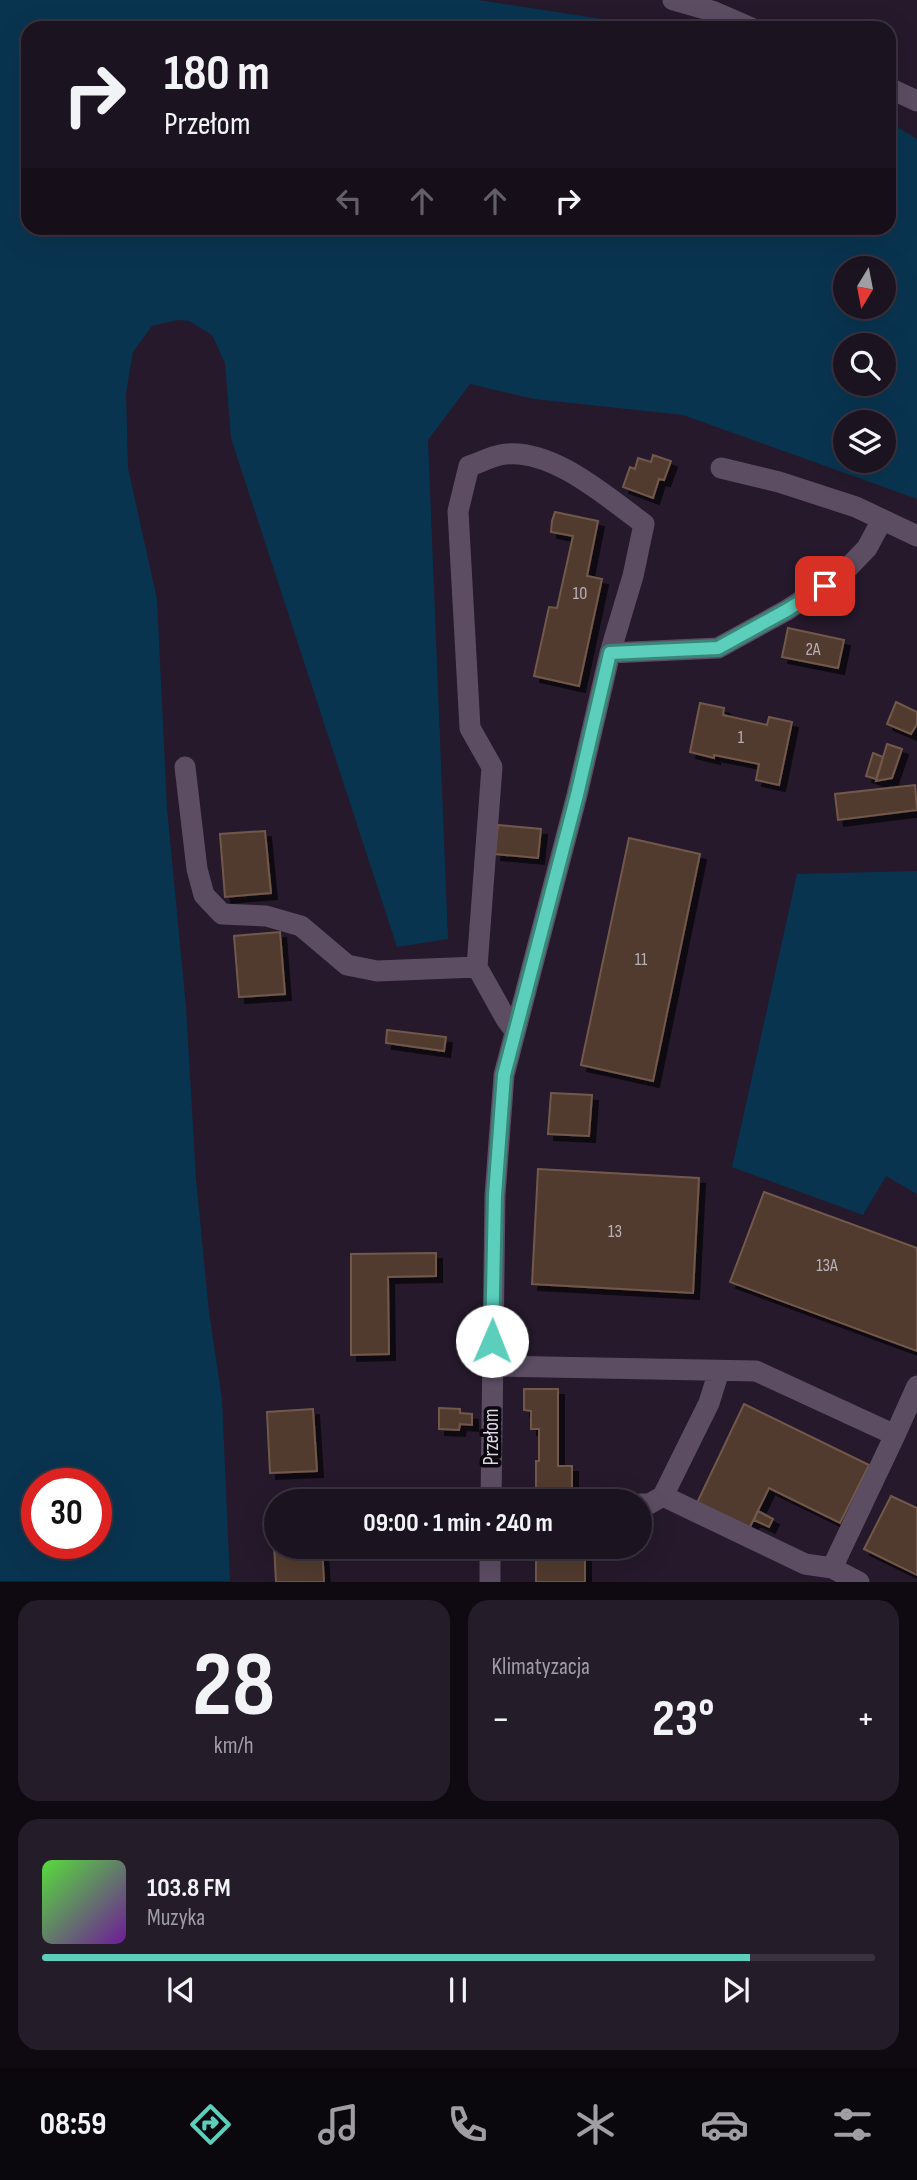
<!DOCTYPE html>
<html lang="pl">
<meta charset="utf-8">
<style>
body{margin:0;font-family:"Sofia Sans Condensed",sans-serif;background:#251c29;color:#f1f3f6;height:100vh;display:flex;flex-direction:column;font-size:26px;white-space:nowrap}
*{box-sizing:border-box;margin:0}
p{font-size:23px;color:#a09ea5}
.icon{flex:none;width:38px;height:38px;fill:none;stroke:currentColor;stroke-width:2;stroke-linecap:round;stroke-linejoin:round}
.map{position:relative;height:1582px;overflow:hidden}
.side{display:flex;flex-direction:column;gap:18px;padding:18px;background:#0f0a12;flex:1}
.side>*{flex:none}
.guide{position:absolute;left:21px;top:21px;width:875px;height:214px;border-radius:21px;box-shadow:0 7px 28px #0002,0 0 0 2px #3a323e;background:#1c1320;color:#f1f3f6;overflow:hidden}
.needle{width:46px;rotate:190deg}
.fabs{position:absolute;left:833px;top:256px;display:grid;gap:14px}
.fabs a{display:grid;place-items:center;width:63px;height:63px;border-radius:50%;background:#1c1320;box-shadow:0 7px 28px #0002,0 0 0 2px #3a323e;font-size:35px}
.speed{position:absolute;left:21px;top:1468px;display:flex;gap:14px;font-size:35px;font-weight:700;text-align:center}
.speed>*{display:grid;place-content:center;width:91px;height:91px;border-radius:50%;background:#1c1320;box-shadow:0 7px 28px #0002,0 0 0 2px #3a323e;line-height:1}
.speed .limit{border:10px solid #d22;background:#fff;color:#111}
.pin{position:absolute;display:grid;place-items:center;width:60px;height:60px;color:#fff;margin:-30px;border-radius:14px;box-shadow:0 4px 10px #0006}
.me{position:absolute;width:77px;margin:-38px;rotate:1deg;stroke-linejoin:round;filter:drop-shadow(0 0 5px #0008)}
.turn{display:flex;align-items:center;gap:24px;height:147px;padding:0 28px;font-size:32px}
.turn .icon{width:91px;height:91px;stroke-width:2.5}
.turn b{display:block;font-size:49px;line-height:60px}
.lanes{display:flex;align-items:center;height:66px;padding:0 28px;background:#0003;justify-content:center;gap:35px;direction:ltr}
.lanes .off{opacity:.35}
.big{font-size:52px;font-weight:700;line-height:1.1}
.side .tile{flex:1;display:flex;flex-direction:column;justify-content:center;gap:10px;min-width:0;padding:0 24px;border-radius:21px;background:#251c29}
.side .dial{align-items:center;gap:0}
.dial b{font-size:91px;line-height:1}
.song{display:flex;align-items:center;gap:21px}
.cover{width:84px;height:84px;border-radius:10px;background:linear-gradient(135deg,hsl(110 70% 55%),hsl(280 70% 35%))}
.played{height:7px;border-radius:4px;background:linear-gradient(90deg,#5bcebc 85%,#3a323e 85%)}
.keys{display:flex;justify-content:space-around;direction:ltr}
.heat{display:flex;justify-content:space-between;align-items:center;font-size:38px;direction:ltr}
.side .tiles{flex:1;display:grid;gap:18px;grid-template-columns:1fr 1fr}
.tile:last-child{grid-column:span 2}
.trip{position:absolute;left:264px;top:1489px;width:388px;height:70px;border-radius:35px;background:#1c1320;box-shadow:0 7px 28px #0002,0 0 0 2px #3a323e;font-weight:700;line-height:70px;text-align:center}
.menu{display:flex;height:112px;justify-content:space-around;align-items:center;background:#0b080d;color:#a09ea5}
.menu .icon{width:49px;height:49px}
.menu .current{color:#5bcebc}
.menu b{font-size:32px;color:#f1f3f6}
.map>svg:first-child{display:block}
.water{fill:#093450;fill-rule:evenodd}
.building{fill:#513a2d;stroke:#72594b;stroke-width:2;filter:url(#shadow)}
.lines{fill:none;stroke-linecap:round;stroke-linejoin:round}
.minor{stroke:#5c4d63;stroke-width:21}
.route-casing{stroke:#3b867a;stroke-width:18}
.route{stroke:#5bcebc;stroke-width:12}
.labels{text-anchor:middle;stroke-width:7;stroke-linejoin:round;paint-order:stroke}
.number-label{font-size:18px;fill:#bbafb6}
.street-label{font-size:21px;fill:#ded6e3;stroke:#0b060e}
</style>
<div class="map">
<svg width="917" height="1582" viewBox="0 0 917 1582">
<defs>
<filter id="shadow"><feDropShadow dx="6" dy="6" stdDeviation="0" flood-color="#0009"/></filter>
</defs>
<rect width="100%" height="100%" fill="#25192b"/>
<!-- water -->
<path class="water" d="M0 0H478L660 28H28V228H889V122L917 139V499L683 415 534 399 470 384 428 440 448 939 397 947 231 438 225 363 212 335 189 321 178 320 152 326 133 352 126 393 128 468 157 599 167 808 186 1007 196 1179 209 1312 222 1399 230 1581H0ZM845 268H884V306H845ZM845 345H884V383H845ZM845 422H884V460H845ZM96 1484V1544H37V1484Z
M917 871V1194L886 1176 863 1215 732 1167 797 874Z"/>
<!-- building -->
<path class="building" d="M653 455 671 461 664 480 659 479 653 498 623 487 630 467 635 469 638 458 651 462Z
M555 512 598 521 587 576 602 579 579 686 534 676 549 607 557 608 573 536 551 532 552 521Z
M788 628 844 640 838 668 782 657Z
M896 702 917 712V724L911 734 887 724Z
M700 703 724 708 723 715 767 725 769 717 792 722 779 785 756 780 759 764 714 755V758L690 752Z
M887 744 902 749 892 778 876 781Z
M873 753 883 757 876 779 866 776Z
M915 785 917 810 838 820 835 794Z
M498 825 541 829 538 858 495 854Z
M265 831 271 893 225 897 220 834Z
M629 838 700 854 653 1081 581 1065Z
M280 932 285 994 239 997 234 936Z
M387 1030 446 1037 444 1051 386 1043Z
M551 1093 592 1095 589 1136 548 1134Z
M538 1169 699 1178 693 1293 532 1284Z
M764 1192 917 1248V1351L730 1282Z
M436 1253V1276L388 1277 389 1354 351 1355V1254Z
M524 1389H558V1466H572V1502H536V1461H539V1429H531V1411L524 1410Z
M744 1404 869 1465 840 1523 769 1488 748 1531 696 1505Z
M439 1408 460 1409V1413L472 1414V1425L460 1424 459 1430 439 1429Z
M313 1409 317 1471 270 1473 267 1412Z
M891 1496 917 1508V1575L864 1549Z
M758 1511 773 1519 769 1527 754 1520Z
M276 1525V1547H322L324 1582H276L273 1526Z
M536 1547H585V1582H536Z"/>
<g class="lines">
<!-- minor -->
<path class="minor" d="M673 0 712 11 751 28
M889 88 917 101
M721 468 779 482 856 507 917 536
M610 653 718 648 787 610 843 573 867 548 882 520
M185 767 197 869 204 895 222 914 266 916 301 926 347 965 377 971 477 967
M492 1366 756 1371 895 1435 917 1386
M663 1496 805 1564 832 1568
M491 1502 495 1195 504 1075 577 795 610 653 633 576 644 524C607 497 549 445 500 455 490 457 479 463 469 466L458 511 470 728 492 767 477 967 506 1019 515 1031
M640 1504H649L663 1496 709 1403 719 1371
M490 1582V1547
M859 1582 832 1568 895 1435"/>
</g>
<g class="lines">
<!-- route casing -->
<g class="route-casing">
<path id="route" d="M492 1341 495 1195 504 1075 577 795 610 653 718 648 787 610 825 586"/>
</g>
<!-- route -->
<use href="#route" class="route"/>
</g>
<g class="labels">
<!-- number labels -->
<g class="number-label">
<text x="580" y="599">10</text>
<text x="813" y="655">2A</text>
<text x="741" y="743">1</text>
<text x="641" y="965">11</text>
<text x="615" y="1237">13</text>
<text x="827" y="1271">13A</text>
</g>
<!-- street labels -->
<g class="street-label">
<text transform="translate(491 1437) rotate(-90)" y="7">Przełom</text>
</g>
</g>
</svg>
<div class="fabs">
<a><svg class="needle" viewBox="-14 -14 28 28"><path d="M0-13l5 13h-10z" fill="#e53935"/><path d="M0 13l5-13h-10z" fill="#a09ea5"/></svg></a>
<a><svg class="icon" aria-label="search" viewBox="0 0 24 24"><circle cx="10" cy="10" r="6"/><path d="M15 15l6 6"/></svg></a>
<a><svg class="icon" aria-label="layers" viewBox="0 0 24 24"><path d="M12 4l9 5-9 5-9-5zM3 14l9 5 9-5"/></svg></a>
</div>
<div class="speed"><div class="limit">30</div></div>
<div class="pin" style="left:825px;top:586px;background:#d93025"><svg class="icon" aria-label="arrive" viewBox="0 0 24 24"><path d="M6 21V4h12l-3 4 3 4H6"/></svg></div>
<svg class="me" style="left:492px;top:1341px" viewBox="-20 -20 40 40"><circle r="19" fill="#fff"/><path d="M0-13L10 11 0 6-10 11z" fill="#5bcebc"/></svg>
<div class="trip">09:00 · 1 min · 240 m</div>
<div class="guide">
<div class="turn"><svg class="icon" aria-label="right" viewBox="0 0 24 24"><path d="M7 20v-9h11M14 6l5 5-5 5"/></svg><div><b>180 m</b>Przełom</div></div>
<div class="lanes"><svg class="icon off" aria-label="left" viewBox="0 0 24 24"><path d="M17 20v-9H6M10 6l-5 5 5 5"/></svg><svg class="icon off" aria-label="ahead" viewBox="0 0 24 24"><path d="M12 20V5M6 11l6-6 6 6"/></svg><svg class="icon off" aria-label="ahead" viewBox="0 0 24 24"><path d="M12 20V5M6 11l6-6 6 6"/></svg><svg class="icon" aria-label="right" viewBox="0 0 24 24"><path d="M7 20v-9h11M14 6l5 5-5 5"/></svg></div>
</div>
</div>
<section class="side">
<div class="tiles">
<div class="tile dial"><b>28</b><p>km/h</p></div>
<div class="tile"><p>Klimatyzacja</p>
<div class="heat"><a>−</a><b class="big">23°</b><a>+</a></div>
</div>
<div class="tile">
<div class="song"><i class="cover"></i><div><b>103.8 FM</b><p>Muzyka</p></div></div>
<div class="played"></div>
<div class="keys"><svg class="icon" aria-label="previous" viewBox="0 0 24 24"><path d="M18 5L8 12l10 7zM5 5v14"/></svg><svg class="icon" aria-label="pause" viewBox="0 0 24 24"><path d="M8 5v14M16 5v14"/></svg><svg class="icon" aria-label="next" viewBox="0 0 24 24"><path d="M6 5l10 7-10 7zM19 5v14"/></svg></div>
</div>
</div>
</section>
<nav class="menu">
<b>08:59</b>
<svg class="icon current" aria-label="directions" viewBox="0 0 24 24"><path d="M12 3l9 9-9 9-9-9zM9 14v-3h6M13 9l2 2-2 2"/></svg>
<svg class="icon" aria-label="music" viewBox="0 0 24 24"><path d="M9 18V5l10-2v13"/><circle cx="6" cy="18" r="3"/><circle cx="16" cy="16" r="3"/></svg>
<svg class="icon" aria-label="phone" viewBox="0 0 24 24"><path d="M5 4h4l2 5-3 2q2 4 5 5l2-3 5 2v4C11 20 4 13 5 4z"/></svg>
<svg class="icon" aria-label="climate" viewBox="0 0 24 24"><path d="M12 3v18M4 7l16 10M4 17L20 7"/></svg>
<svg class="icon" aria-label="car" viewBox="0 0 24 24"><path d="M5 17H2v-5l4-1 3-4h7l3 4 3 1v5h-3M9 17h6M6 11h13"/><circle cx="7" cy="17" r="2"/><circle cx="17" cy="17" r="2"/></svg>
<svg class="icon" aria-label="filters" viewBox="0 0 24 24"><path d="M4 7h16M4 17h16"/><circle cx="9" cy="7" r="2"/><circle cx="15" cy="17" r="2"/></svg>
</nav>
